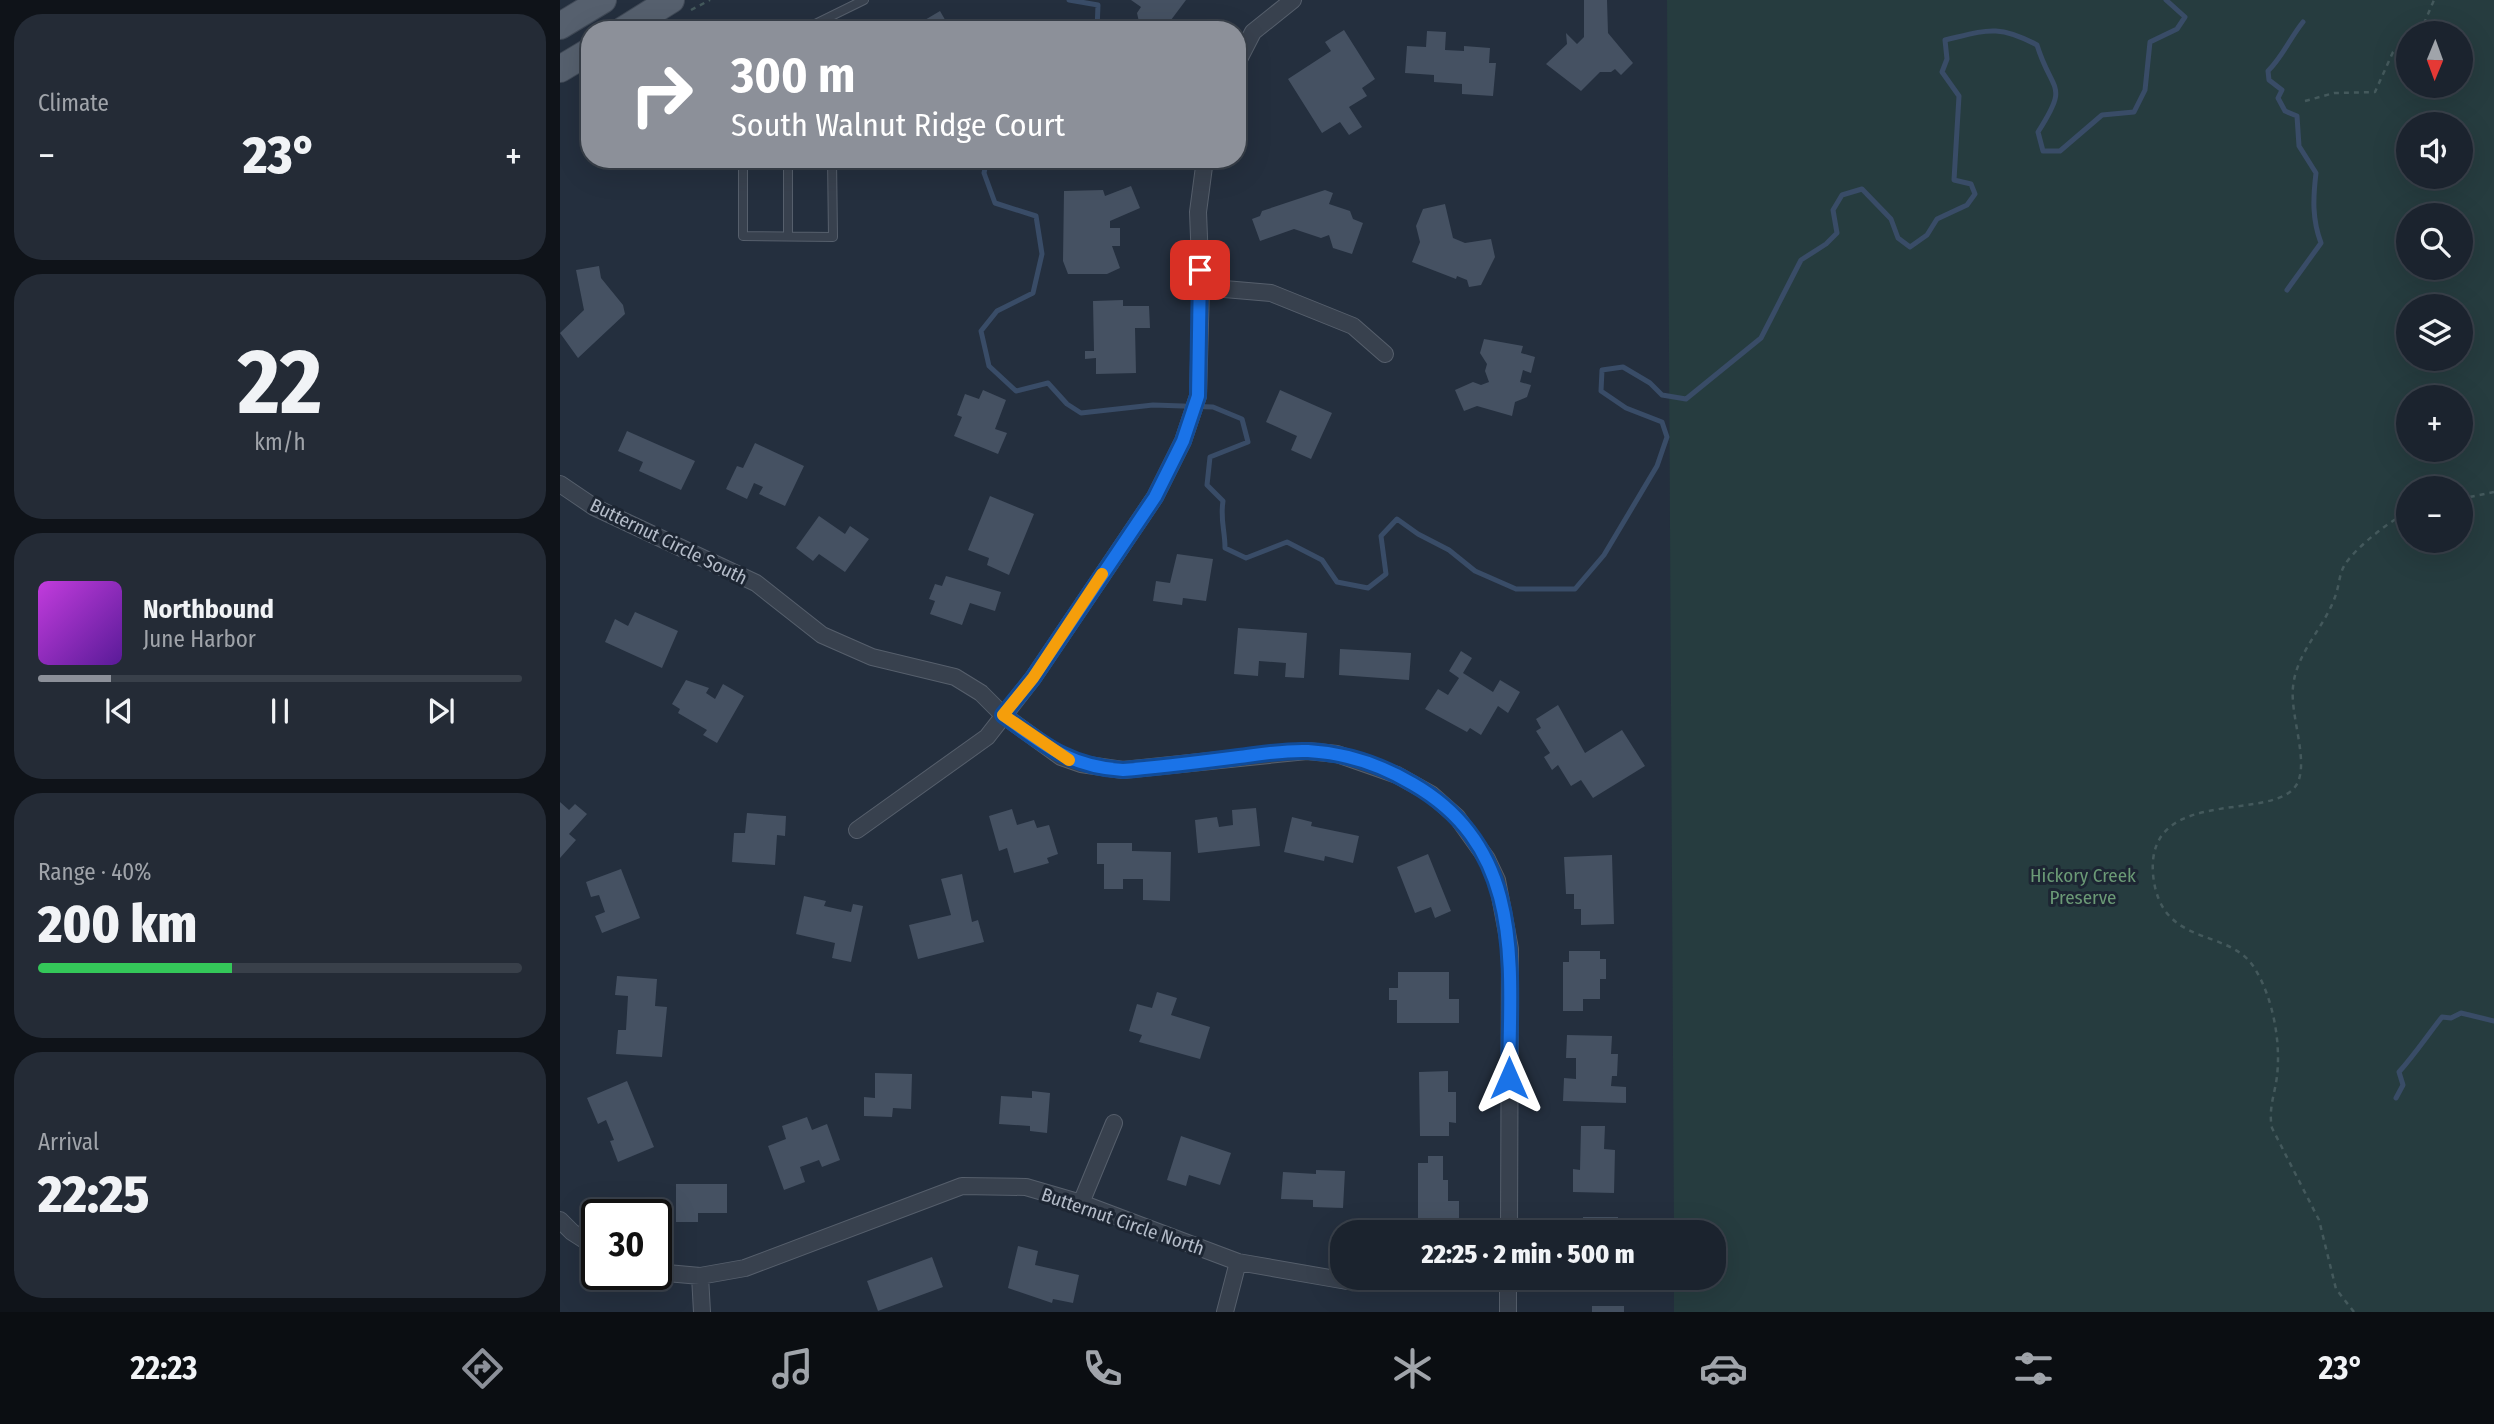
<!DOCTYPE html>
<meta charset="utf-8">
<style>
body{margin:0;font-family:"Fira Sans Condensed",sans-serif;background:#242b36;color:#f1f3f6;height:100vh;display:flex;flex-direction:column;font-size:26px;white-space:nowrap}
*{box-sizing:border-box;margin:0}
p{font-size:23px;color:#a0a4aa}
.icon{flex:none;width:38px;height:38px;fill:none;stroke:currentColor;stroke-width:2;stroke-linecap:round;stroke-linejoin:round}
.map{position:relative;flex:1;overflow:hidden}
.sheet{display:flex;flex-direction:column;gap:14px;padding:14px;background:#0f1319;width:560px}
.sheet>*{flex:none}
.hud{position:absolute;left:21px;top:21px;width:665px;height:147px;border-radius:28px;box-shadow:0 7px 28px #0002,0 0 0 2px #39404a;background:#8c9099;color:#fff;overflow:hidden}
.needle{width:46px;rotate:181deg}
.fabs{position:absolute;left:1836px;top:21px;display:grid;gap:14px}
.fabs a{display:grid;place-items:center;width:77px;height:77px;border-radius:50%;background:#1b232e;box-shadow:0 7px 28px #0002,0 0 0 2px #39404a;font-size:35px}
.speed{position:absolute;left:21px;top:1199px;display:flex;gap:14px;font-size:35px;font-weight:700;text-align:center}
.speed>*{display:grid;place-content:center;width:91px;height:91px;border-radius:50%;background:#1b232e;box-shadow:0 7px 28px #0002,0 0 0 2px #39404a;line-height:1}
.speed .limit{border:4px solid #111;border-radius:10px;background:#fff;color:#111}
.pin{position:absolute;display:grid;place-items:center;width:60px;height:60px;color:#fff;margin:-30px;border-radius:14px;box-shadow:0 4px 10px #0006}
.me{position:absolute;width:77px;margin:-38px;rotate:0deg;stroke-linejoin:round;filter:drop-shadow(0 0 5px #0008)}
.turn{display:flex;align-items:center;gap:24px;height:147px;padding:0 35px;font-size:32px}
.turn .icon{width:91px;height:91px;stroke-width:2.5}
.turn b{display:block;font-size:49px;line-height:60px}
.big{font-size:52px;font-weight:800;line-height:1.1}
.sheet .tile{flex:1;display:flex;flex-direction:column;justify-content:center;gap:10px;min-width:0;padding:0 24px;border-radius:28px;background:#242b36}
.sheet .dial{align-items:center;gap:0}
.dial b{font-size:91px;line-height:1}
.song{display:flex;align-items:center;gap:21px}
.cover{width:84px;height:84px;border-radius:10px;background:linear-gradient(135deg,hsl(290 70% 55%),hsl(270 70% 35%))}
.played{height:7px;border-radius:4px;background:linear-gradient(90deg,#8c9099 15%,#39404a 15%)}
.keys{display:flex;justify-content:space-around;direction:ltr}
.heat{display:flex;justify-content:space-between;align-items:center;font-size:38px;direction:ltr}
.charge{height:10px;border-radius:5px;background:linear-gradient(90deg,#34c759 40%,#39404a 0)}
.trip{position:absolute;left:770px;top:1220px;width:396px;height:70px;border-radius:28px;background:#1b232e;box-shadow:0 7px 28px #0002,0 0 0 2px #39404a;font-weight:800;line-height:70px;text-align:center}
.dock{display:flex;height:112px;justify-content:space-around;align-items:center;background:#0b0e12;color:#a0a4aa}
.dock .icon{width:49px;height:49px}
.dock .selected{color:#8c9099}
.dock b{font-size:32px;color:#f1f3f6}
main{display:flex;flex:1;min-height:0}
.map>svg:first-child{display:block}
.green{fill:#263c3f;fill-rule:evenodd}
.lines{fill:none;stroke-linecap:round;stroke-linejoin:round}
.stream{stroke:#394c67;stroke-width:5}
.building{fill:#455162}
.lane-casing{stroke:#565f6c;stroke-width:10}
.street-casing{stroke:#565f6c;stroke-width:18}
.primary-casing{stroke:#414a57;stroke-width:28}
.path{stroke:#44595c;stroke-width:2.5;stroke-dasharray:5 5;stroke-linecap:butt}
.lane{stroke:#38414e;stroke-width:8}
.street{stroke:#38414e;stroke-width:16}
.primary{stroke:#56606e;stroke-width:26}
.route-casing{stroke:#114b97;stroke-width:18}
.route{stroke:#1a73e8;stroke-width:12}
.slow{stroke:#f59e0b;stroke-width:12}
.labels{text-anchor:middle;stroke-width:6;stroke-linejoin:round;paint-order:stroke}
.street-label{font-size:19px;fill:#b4bcc9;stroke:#1d2633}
.park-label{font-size:19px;fill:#6b9a76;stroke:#1d2633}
</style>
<main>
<section class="sheet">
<div class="tile"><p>Climate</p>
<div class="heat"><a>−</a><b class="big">23°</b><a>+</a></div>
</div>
<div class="tile dial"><b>22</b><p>km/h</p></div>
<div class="tile">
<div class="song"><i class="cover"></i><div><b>Northbound</b><p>June Harbor</p></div></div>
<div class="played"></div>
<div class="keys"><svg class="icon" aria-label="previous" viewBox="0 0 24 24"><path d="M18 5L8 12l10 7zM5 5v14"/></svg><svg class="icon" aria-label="pause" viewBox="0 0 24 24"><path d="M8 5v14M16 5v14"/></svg><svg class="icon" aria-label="next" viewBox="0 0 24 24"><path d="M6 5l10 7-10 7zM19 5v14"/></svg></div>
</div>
<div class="tile"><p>Range · 40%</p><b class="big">200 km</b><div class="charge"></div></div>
<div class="tile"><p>Arrival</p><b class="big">22:25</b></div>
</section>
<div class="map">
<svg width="1934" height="1312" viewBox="0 0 1934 1312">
<rect width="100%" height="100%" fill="#242f3e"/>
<!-- green -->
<path class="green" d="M1107 0H1934V1312H1114V1278H1153V1232H1114ZM1848 33H1900V86H1848ZM1848 124H1900V177H1848ZM1848 215H1900V268H1848ZM1848 306H1900V359H1848ZM1848 397H1900V450H1848ZM1848 488H1900V541H1848Z"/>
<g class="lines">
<!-- stream -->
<path class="stream" d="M509 0 538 5 537 30
M427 159 424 173 435 203 476 216 482 254 473 293 437 311 421 331 429 366 456 391 488 383 507 404 521 413 593 405 653 407 682 419 688 442 650 457 647 485 663 501C660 520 665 530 665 548L686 558 727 542 762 560 777 582 808 588 826 574 821 536 837 519 858 534 889 550 915 571 956 589H1015L1044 555 1097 466 1107 437 1102 422 1066 408 1041 391 1042 370 1063 367 1090 383 1102 395 1126 399 1201 338 1241 260 1266 244 1277 233 1273 210 1282 195 1302 189 1331 219 1338 238 1350 247 1367 235 1377 219 1407 205 1415 194 1411 184 1394 180 1399 96 1382 72 1387 59 1385 40C1427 30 1438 24 1477 45 1492 94 1510 82 1478 132L1483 151H1500L1542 115 1574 112 1585 90 1590 42 1617 29 1625 17 1606 0
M1727 290 1761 243C1752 219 1753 198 1756 173L1739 146 1737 116 1725 111 1718 98 1722 90 1709 80 1708 71C1723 56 1730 38 1743 22
M1836 1098 1843 1085 1839 1072C1855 1054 1867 1036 1882 1017L1891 1018 1901 1013 1934 1021"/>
</g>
<!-- building -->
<path class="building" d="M571 0H626L611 20 612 30H589L579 22 577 13 581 7Z
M1024 0H1047L1048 33 1073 63 1061 75 1055 69 1051 72H1040L1021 91 986 64 1007 44 1006 33 1017 44 1024 37Z
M380 11 391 30H348Z
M784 30 815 79 802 88 807 96 789 107 802 127 789 135 780 122 762 133 728 79 771 51 765 42Z
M867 31 886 32 885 50 904 51V46L930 48 929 63H936L933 96 902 94V84L874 82V75L845 73 847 46 866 47Z
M571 186 580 208 550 221V228H560V246H552L560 268 547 274H508L503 261 504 191 543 190 545 196Z
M765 190 773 193 769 204 790 211 793 219 803 223 792 254 773 248 769 235 761 238 734 229 700 241 692 219 700 216 702 211Z
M885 204 893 238 905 243 931 239 935 257 921 285 909 287 907 280 897 276 896 279 852 262 860 242 856 226 863 209Z
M39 266 41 278 63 305 65 314 18 358 0 333 24 310 16 270Z
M563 300V306H589L590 328H575L576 373 536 374V358L525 359V351H534L533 301Z
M924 339 963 346 961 353 975 357 971 373 963 370 960 382 971 385 967 397 955 402 952 416 917 406 904 411 895 390 913 382 921 385 929 382 925 371 927 364 920 353Z
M423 390 446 400 435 429 447 433 438 454 394 436 402 417 397 415 405 394 419 399Z
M720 390 772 413 751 459 731 450 737 436 706 422Z
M67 431 135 461 121 490 79 471 83 462 58 451Z
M195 443 244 466 225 506 199 494 203 487 194 483 187 499 166 489 177 466 183 468Z
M430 496 474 514 449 575 427 565 429 558 408 550Z
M259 516 285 534 290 526 309 539 285 572 259 554 253 561 236 548Z
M617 554 653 559 646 601 623 598 622 605 593 601 596 581 610 583Z
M386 576 441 592 435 611 410 603 402 625 370 614 375 601 369 599 375 584 382 586Z
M75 612 118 631 102 668 45 642 55 619 68 626Z
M678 628 747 633 744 678 725 677 726 663 699 661 698 676 674 674Z
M780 649 851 653 849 680 779 675Z
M901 651 912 658 903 673 933 692 940 680 960 692 948 713 938 706 921 735 910 728 907 732 865 709 878 689 888 695 899 678 889 671Z
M126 680 149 688 146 693 155 699 163 684 184 696 157 743 143 735 147 730 118 713 120 709 112 704Z
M998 705 1025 753 1062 730 1085 766 1033 798 1021 780 1011 786 998 765 992 770 984 757 990 753 976 731 981 728 976 719Z
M0 802 9 810 15 804 27 814 9 834 16 840 0 858Z
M696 808 700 846 638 853 635 820 657 817 659 827 673 825 672 810Z
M452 809 457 825 474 820 477 828 489 825 498 854 487 858 489 863 454 873 447 848 439 851 429 816Z
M187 813 226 816 225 836 217 835 215 865 172 862 174 833H185Z
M732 817 752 822 751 826 799 836 793 863 765 856 764 861 724 852Z
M537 843H572V851L611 852 610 901 583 900V879H563V889H544V864H537Z
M868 854 891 911 875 918 871 907 855 913 837 867Z
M1052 855 1054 924 1021 925V909H1014V894H1006L1004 857Z
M61 869 80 918 42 933 35 916 45 912 39 895 31 897 26 882Z
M402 874 412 922 418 920 424 942 358 959 349 925 391 915 381 879Z
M244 896 266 901 264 906 291 912 293 904 303 906 291 962 272 958 275 943 236 934Z
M1009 951H1040V959H1046V979H1040V999H1023V1011H1003V962H1009Z
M838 972H889V999H899V1023H837V1000H829V988H838Z
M57 976 97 979 95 1006 107 1007 102 1057 56 1054 58 1030H66L68 996 55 995Z
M597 992 617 998 611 1015 650 1027 640 1059 579 1042 582 1035 569 1031 577 1004 592 1008Z
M1007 1035 1052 1036 1051 1054H1058L1057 1076H1052L1051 1086 1066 1087V1103L1003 1101 1004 1078 1016 1079V1058H1006Z
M888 1071V1092H896V1123L889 1122V1136H860L859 1072Z
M315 1073 352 1074 351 1109 333 1108 332 1117 304 1116V1097L315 1098Z
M67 1081 94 1147 58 1162 50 1141 54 1140 46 1120 38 1124 27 1098Z
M472 1091 490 1093 487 1133 470 1131V1126L439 1124 441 1096 472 1098Z
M247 1117 252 1130 267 1124 280 1160 262 1167 259 1160 240 1167 245 1182 224 1190 208 1146 226 1139 222 1126Z
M1021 1126H1045L1044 1149 1055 1150 1054 1193 1013 1192V1169L1020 1170Z
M621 1136 671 1153 660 1185 629 1175 626 1186 607 1180Z
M868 1156H883V1180H888V1201H899V1222H858V1163H868Z
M756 1170 785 1171 783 1208 753 1207V1200L721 1199 723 1172 756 1174Z
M116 1184H167V1213H138V1222H116Z
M1023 1217H1058V1232H1023Z
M458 1246 478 1251 475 1265 519 1275 513 1303 493 1299 492 1303 448 1288Z
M372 1257 383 1287 318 1311 307 1281Z
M1032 1306H1064V1312H1032Z"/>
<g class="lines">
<!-- lane casing -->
<g class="lane-casing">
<path id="lane" d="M243 30 304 0
M183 159V236L273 237 272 159
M228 236V159"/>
</g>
<!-- street casing -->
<g class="street-casing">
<path id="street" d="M677 63 693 32 733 0
M641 287 711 293 793 326 825 354
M0 484 34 507 196 583 262 635 312 657 395 677 421 693 443 715 501 757 521 764 563 770 747 751 777 754 837 775 871 794 897 817 927 859 937 880 950 949 949 1232
M297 830 427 737 473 678 595 497 623 441 638 396 641 287 638 212 645 159
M521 1203 554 1123
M0 1220 12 1232 37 1248
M96 1272 140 1276 185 1268 402 1186 466 1187 521 1203 678 1262 787 1281 874 1278
M140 1276 142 1312
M665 1312 678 1262
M948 1312V1278"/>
</g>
<!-- primary casing -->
<g class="primary-casing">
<path id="primary" d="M0 26 43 0
M63 30 111 0
M0 69 30 51"/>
</g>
<!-- path -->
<path class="path" d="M131 10 150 0
M1860 33 1874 0
M1745 101 1774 93 1815 92 1833 52 1848 42
M1900 499 1934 492
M1794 1312 1776 1289 1759 1220 1712 1128C1708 1109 1715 1094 1717 1076 1721 1042 1713 998 1695 969 1670 926 1600 950 1593 874 1586 782 1719 825 1738 782 1748 758 1730 715 1733 687 1736 653 1764 628 1775 597 1779 587 1779 575 1784 566 1793 550 1831 519 1848 513"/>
<!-- lane -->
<use href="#lane" class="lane"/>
<!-- street -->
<use href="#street" class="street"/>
<!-- primary -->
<use href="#primary" class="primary"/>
</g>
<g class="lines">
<!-- route casing -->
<g class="route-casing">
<path id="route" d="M640 270 638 396 623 441 595 497 473 678 443 715C484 745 510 767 563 770 601 767 640 762 679 757 702 754 725 750 748 751 785 753 821 765 853 784 966 849 950 966 949 1078"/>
</g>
<!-- route -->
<use href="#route" class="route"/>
<!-- slow -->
<path class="slow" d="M509 760 443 715 473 678 542 574"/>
</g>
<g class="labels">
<!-- street labels -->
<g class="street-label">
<text transform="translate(109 541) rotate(26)" y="7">Butternut Circle South</text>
<text transform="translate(563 1221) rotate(19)" y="7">Butternut Circle North</text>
</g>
<!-- park labels -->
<g class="park-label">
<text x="1523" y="882">Hickory Creek<tspan x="1523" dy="22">Preserve</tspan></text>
</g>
</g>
</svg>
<div class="fabs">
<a><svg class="needle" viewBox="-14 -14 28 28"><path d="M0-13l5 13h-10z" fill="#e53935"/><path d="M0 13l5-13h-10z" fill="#a0a4aa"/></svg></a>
<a><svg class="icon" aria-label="sound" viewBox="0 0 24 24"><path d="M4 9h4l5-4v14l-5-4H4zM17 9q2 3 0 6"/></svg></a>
<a><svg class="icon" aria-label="search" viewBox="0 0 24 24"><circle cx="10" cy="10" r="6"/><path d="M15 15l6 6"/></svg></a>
<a><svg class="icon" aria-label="layers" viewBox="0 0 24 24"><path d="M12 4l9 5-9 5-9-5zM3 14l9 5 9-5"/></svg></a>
<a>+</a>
<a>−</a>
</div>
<div class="speed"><div class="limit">30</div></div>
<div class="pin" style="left:640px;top:270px;background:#d93025"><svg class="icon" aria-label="arrive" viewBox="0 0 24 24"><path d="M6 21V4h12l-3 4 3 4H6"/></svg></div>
<svg class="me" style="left:949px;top:1078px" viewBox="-20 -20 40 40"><path d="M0-17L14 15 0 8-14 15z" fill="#1a73e8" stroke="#fff" stroke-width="4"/></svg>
<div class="trip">22:25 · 2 min · 500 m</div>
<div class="hud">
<div class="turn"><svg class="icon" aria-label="right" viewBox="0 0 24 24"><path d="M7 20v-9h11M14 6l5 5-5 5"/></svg><div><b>300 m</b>South Walnut Ridge Court</div></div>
</div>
</div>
</main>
<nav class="dock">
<b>22:23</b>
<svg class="icon selected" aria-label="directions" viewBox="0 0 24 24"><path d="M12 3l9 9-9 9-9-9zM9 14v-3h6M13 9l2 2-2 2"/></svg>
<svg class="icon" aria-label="music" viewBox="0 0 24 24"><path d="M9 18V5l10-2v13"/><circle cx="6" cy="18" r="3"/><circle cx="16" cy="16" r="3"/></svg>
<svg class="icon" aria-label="phone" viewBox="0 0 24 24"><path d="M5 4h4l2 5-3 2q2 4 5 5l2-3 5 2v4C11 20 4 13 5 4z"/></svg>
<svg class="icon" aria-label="climate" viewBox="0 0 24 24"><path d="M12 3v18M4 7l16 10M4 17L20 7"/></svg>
<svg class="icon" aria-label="car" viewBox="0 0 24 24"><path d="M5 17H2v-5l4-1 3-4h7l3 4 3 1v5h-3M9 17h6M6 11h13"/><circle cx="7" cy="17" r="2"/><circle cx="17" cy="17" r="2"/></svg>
<svg class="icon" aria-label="filters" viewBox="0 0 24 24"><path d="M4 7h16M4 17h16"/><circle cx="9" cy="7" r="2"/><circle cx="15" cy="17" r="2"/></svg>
<b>23°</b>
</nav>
